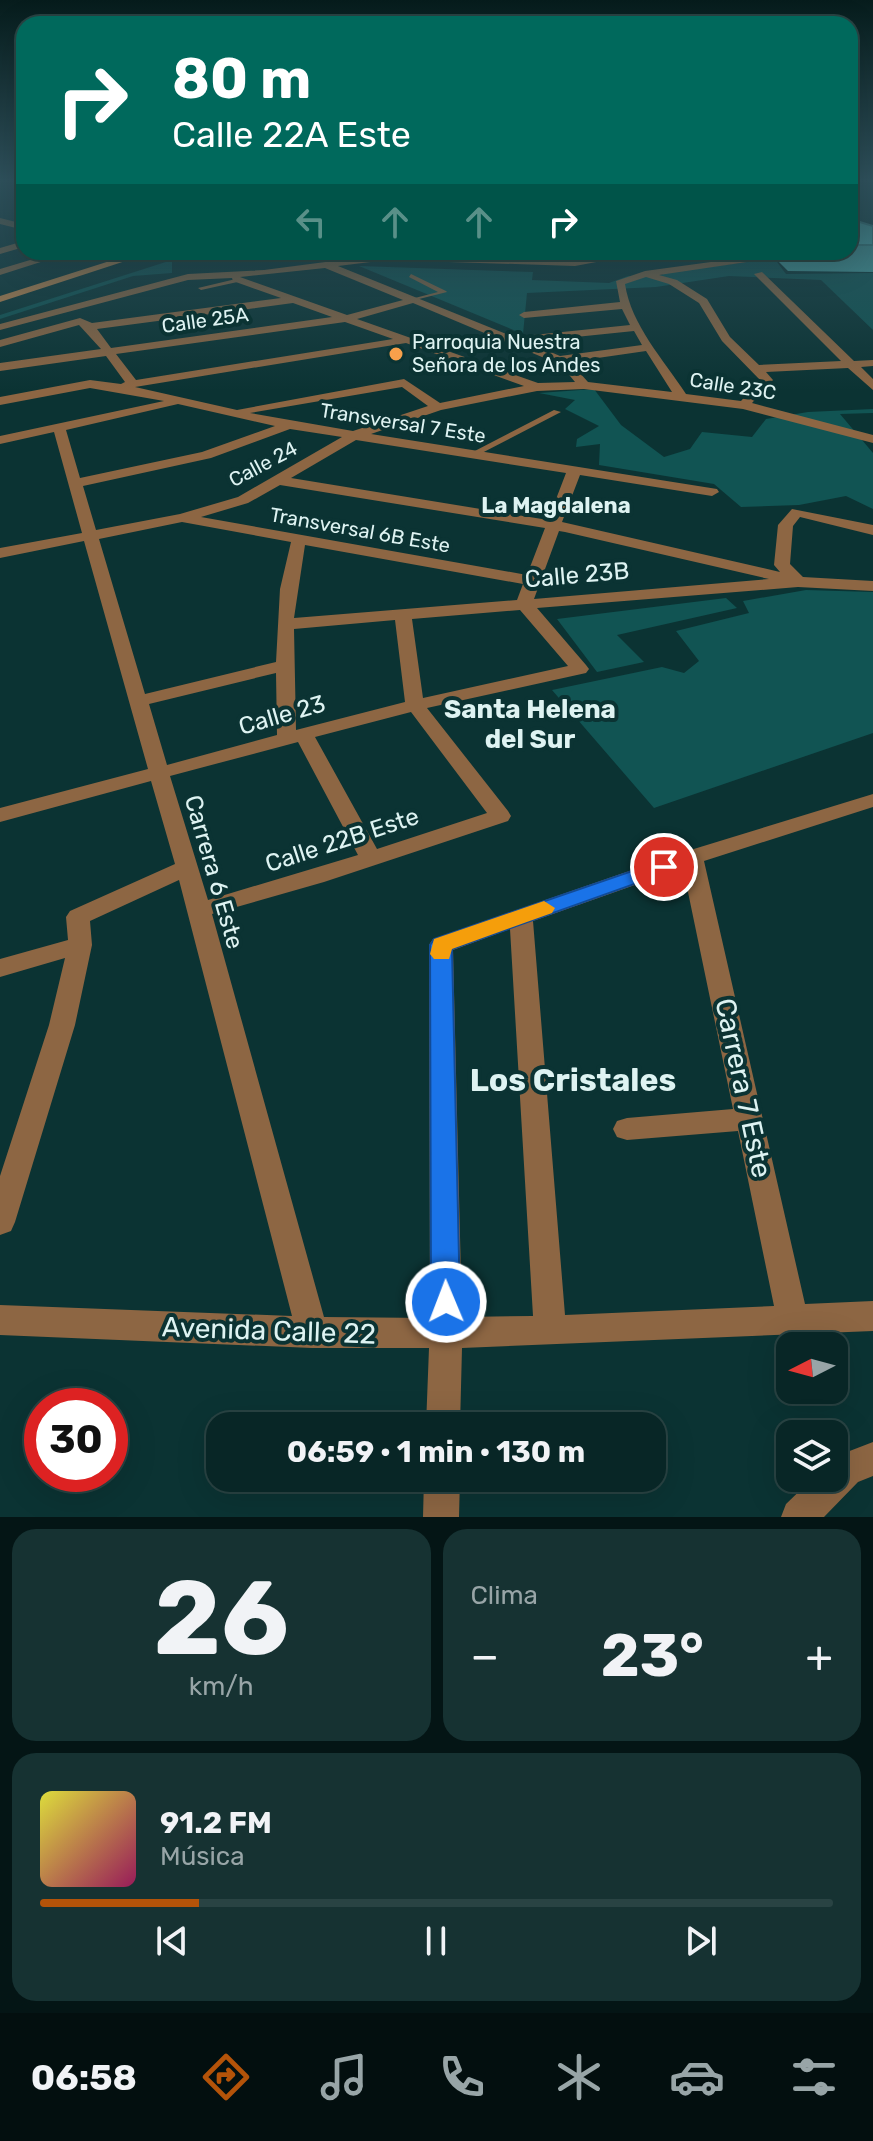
<!DOCTYPE html>
<html lang="es">
<meta charset="utf-8">
<style>
body{margin:0;font-family:Rubik,sans-serif;background:#163232;color:#f1f3f6;height:100vh;display:flex;flex-direction:column;font-size:30px;white-space:nowrap}
*{box-sizing:border-box;margin:0}
p{font-size:26px;color:#98a5a7}
.icon{flex:none;width:44px;height:44px;fill:none;stroke:currentColor;stroke-width:2;stroke-linecap:round;stroke-linejoin:round}
.map{position:relative;height:1517px;overflow:hidden}
.sheet{display:flex;flex-direction:column;gap:12px;padding:12px;background:#041515;flex:1}
.sheet>*{flex:none}
.hud{position:absolute;left:16px;top:16px;width:842px;height:244px;border-radius:24px;box-shadow:0 8px 32px #0002,0 0 0 2px #294343;background:#00695c;color:#fff;overflow:hidden}
.needle{width:52px;rotate:264deg}
.controls{position:absolute;left:776px;top:1332px;display:grid;gap:16px}
.controls a{display:grid;place-items:center;width:72px;height:72px;border-radius:16px;background:#082626;box-shadow:0 8px 32px #0002,0 0 0 2px #294343;font-size:40px}
.speed{position:absolute;left:24px;top:1388px;display:flex;gap:16px;font-size:40px;font-weight:700;text-align:center}
.speed>*{display:grid;place-content:center;width:104px;height:104px;border-radius:50%;background:#082626;box-shadow:0 8px 32px #0002,0 0 0 2px #294343;line-height:1}
.speed .limit{border:12px solid #d22;background:#fff;color:#111}
.pin{position:absolute;display:grid;place-items:center;width:68px;height:68px;color:#fff;margin:-34px;border:4px solid #fff;border-radius:50%;box-shadow:0 2px 8px #0007}
.me{position:absolute;width:88px;margin:-44px;rotate:359deg;stroke-linejoin:round;filter:drop-shadow(0 0 6px #0008)}
.turn{display:flex;align-items:center;gap:28px;height:168px;padding:0 24px;font-size:36px}
.turn .icon{width:104px;height:104px;stroke-width:2.5}
.turn b{display:block;font-size:56px;line-height:68px}
.lanes{display:flex;align-items:center;height:76px;padding:0 24px;background:#0003;justify-content:center;gap:40px;direction:ltr}
.lanes .off{opacity:.35}
.big{font-size:60px;font-weight:700;line-height:1.1}
.sheet .widget{flex:1;display:flex;flex-direction:column;justify-content:center;gap:12px;min-width:0;padding:0 28px;border-radius:24px;background:#163232}
.sheet .dial{align-items:center;gap:0}
.dial b{font-size:104px;line-height:1}
.song{display:flex;align-items:center;gap:24px}
.cover{width:96px;height:96px;border-radius:12px;background:linear-gradient(135deg,hsl(60 70% 55%),hsl(330 70% 35%))}
.played{height:8px;border-radius:4px;background:linear-gradient(90deg,#b45309 20%,#294343 20%)}
.keys{display:flex;justify-content:space-around;direction:ltr}
.heat{display:flex;justify-content:space-between;align-items:center;font-size:44px;direction:ltr}
.sheet .tiles{flex:1;display:grid;gap:12px;grid-template-columns:1fr 1fr}
.widget:last-child{grid-column:span 2}
.trip{position:absolute;left:206px;top:1412px;width:460px;height:80px;border-radius:24px;background:#082626;box-shadow:0 8px 32px #0002,0 0 0 2px #294343;font-weight:700;line-height:80px;text-align:center}
.menu{display:flex;height:128px;justify-content:space-around;align-items:center;background:#030f0f;color:#98a5a7}
.menu .icon{width:56px;height:56px}
.menu .current{color:#b45309}
.menu b{font-size:36px;color:#f1f3f6}
.map>svg:first-child{display:block}
.green{fill:#115453}
.lines{fill:none;stroke-linecap:round;stroke-linejoin:round}
.service{fill:#8d6643;fill-rule:evenodd}
.minor{fill:#8d6643;fill-rule:evenodd}
.secondary{fill:#c4854b;fill-rule:evenodd}
.wall{fill:#4ca7a6}
.building{fill:#58c2c1;stroke:#3e8887;stroke-width:2}
.route{fill:#1a73e8;stroke:#114b97;stroke-width:2}
.slow{fill:#f59e0b}
.poi-dot{fill:#f8a04b;stroke:#0b3333;stroke-width:3}
.labels{text-anchor:middle;stroke-width:8;stroke-linejoin:round;paint-order:stroke}
.far-street-label{font-size:20px;fill:#def3f2;stroke:#0b3333}
.far-poi-label{font-size:20px;fill:#def3f2;stroke:#0b3333;text-anchor:start}
.far-neighbourhood-label{font-size:22px;font-weight:bold;fill:#def3f2;stroke:#0b3333}
.street-label{font-size:24px;fill:#def3f2;stroke:#0b3333}
.neighbourhood-label{font-size:26px;font-weight:bold;fill:#def3f2;stroke:#0b3333}
.near-street-label{font-size:28px;fill:#def3f2;stroke:#0b3333}
.near-neighbourhood-label{font-size:32px;font-weight:bold;fill:#def3f2;stroke:#0b3333}
</style>
<div class="map">
<svg width="873" height="1517" viewBox="0 0 873 1517">
<rect width="100%" height="100%" fill="#0b3333"/>
<!-- green -->
<path class="green" d="M796 256 803 262H777L786 274 873 273V330L821 280 729 276 656 287 527 293 523 334 359 266 533 272 532 280 609 283 628 276 663 275 661 273Z
M172 260V273L133 276 0 319V315Z
M594 389 621 425 664 457 690 449 702 432 752 437 766 419 808 412 873 409V413L840 414 873 453V509L846 496 799 505 741 507 714 484 599 465 600 444 576 447 577 439 599 426 565 409 575 400 539 393Z
M806 590 873 592V733L654 808 552 690 662 667 684 673 699 661 676 631 749 613 743 601Z
M726 598 737 608 617 635 644 662 597 672 557 619Z"/>
<g class="lines">
<!-- service -->
<path class="service" d="M516 252H524L547 263 542 264Z
M411 274 446 291 447 292 411 301V299L438 292 409 277Z
M240 278 242 281 201 290 198 288Z
M554 410 561 412 476 456 469 454Z"/>
<!-- minor -->
<path class="minor" d="M0 218 24 224V230L0 224Z
M24 241V247L0 254V248Z
M57 252H72L0 275V269Z
M627 252H650L575 266 387 260 338 266 514 337 630 325 622 309 524 318 519 315 524 312 620 302 616 281 645 271 784 252 781 257 659 275 677 280 707 299 730 337 759 365 841 361 754 274 762 272 854 361 873 360V366L861 367 873 379V390L848 368 766 372 773 380 752 403 873 435V443L743 409 584 389 537 391 441 410 371 434 717 489 719 492 712 496 580 475 562 522 780 572 774 565 778 525 792 509 873 525V535L800 517 793 526 790 564 803 577 873 581V591L798 587 537 608 586 665 589 669 586 673 427 708 508 811 511 816 508 821 324 882 212 914 324 1317 430 1318 429 945 433 939 684 852 873 794V807L704 861 805 1304 873 1301V1331L462 1348 460 1426H426L429 1348H312L0 1335V1305L292 1316 179 880 90 921 92 945 75 1025 15 1222 11 1231 0 1235V1176L49 1025 65 958 0 977V959L68 940 66 917 70 911 175 864 151 781 0 822V808L148 769 84 541 0 558V548L82 533 54 432 0 444V436L164 401 90 388 0 405V397L90 380 121 384 125 382 106 356 0 371V363L101 349 79 325 0 347V340L80 318 92 323 281 298 233 281 232 278 188 280 0 330V324L188 274 264 270 387 254 575 260ZM325 268 403 300 347 315 240 277ZM646 277 669 284 699 303 722 341 760 380 741 401 686 394C664 360 631 325 625 284ZM293 303 332 317 111 348 97 329ZM413 303 561 365 575 382 538 383 357 319ZM345 322 393 339 136 380 116 354ZM634 331 642 345 560 356 527 342ZM406 343 524 386 440 403 404 379 237 410 135 387ZM646 351 672 392 588 382 570 362ZM402 387 428 406 353 431 250 413ZM178 404 275 426 202 452 80 478 66 430ZM290 429 342 437 238 497 180 514 96 530 83 486 211 458ZM356 440 566 473 548 520 291 478ZM280 485 545 528 527 575 201 517 248 503ZM182 522 291 542 280 589 276 662 145 694 99 539ZM559 531 565 532 769 579 534 599ZM305 545 523 584 517 600 294 618ZM520 610 568 666 423 698 412 619ZM395 620 405 702 296 730 294 629ZM276 673 277 735 167 765 149 704ZM411 712 487 813 377 849 315 737ZM298 742 358 855 208 900 170 776ZM683 868 733 1109 627 1118 617 1121 613 1129 617 1137 627 1140 738 1131 774 1306 565 1315 533 921ZM510 929 533 1316 462 1317 453 950Z
M873 1442V1476L858 1482 824 1517H781L786 1504 813 1478H834V1457Z
M424 1478H460L459 1517H423Z"/>
<!-- secondary -->
<path class="secondary" d="M138 252H153L0 302V296Z"/>
</g>
<!-- wall -->
<path class="wall" d="M850 214 857 221 873 226V272L788 271 778 261 779 252H850Z"/>
<!-- building -->
<path class="building" d="M850 219 873 226V245H850Z"/>
<!-- sky -->
<linearGradient id="sky" x2="0" y2="1"><stop stop-color="#061c1c"/><stop offset="0.46" stop-color="#2e505b"/><stop offset="1" stop-color="#2e505b" stop-opacity="0"/></linearGradient>
<rect width="873" height="391" fill="url(#sky)"/>
<!-- route -->
<path class="route" d="M664 860 671 862 674 867 671 871 452 949 460 1302 456 1312 446 1316 436 1312 431 1302 430 945 434 939Z"/>
<!-- slow -->
<path class="slow" d="M544 901 555 908 552 913 452 949 449 959H434L430 954 434 939Z"/>
<!-- markers -->
<circle class="poi-dot" cx="396" cy="354" r="8"/>
<g class="labels">
<!-- far-street labels -->
<g class="far-street-label">
<text transform="translate(205 320) rotate(-8)" y="7">Calle 25A</text>
<text transform="translate(733 386) rotate(9)" y="7">Calle 23C</text>
<text transform="translate(403 423) rotate(9)" y="7">Transversal 7 Este</text>
<text transform="translate(263 464) rotate(-28)" y="7">Calle 24</text>
<text transform="translate(360 530) rotate(10)" y="7">Transversal 6B Este</text>
</g>
<!-- far-poi labels -->
<g class="far-poi-label">
<text x="412" y="349">Parroquia Nuestra<tspan x="412" dy="23">Señora de los Andes</tspan></text>
</g>
<!-- far-neighbourhood labels -->
<g class="far-neighbourhood-label">
<text x="556" y="513">La Magdalena</text>
</g>
<!-- street labels -->
<g class="street-label">
<text transform="translate(577 575) rotate(-5)" y="8">Calle 23B</text>
<text transform="translate(282 715) rotate(-16)" y="8">Calle 23</text>
<text transform="translate(342 840) rotate(-18)" y="8">Calle 22B Este</text>
<text transform="translate(214 872) rotate(74)" y="8">Carrera 6 Este</text>
</g>
<!-- neighbourhood labels -->
<g class="neighbourhood-label">
<text x="530" y="718">Santa Helena<tspan x="530" dy="30">del Sur</tspan></text>
</g>
<!-- near-street labels -->
<g class="near-street-label">
<text transform="translate(744 1088) rotate(78)" y="10">Carrera 7 Este</text>
<text transform="translate(269 1330) rotate(2)" y="10">Avenida Calle 22</text>
</g>
<!-- near-neighbourhood labels -->
<g class="near-neighbourhood-label">
<text x="573" y="1091">Los Cristales</text>
</g>
</g>
</svg>
<div class="controls">
<a><svg class="needle" viewBox="-14 -14 28 28"><path d="M0-13l5 13h-10z" fill="#e53935"/><path d="M0 13l5-13h-10z" fill="#98a5a7"/></svg></a>
<a><svg class="icon" aria-label="layers" viewBox="0 0 24 24"><path d="M12 4l9 5-9 5-9-5zM3 14l9 5 9-5"/></svg></a>
</div>
<div class="speed"><div class="limit">30</div></div>
<div class="pin" style="left:664px;top:867px;background:#d93025"><svg class="icon" aria-label="arrive" viewBox="0 0 24 24"><path d="M6 21V4h12l-3 4 3 4H6"/></svg></div>
<svg class="me" style="left:446px;top:1302px" viewBox="-20 -20 40 40"><circle r="17" fill="#1a73e8" stroke="#fff" stroke-width="3"/><path d="M0-11L8 9 0 5-8 9z" fill="#fff"/></svg>
<div class="trip">06:59 · 1 min · 130 m</div>
<div class="hud">
<div class="turn"><svg class="icon" aria-label="right" viewBox="0 0 24 24"><path d="M7 20v-9h11M14 6l5 5-5 5"/></svg><div><b>80 m</b>Calle 22A Este</div></div>
<div class="lanes"><svg class="icon off" aria-label="left" viewBox="0 0 24 24"><path d="M17 20v-9H6M10 6l-5 5 5 5"/></svg><svg class="icon off" aria-label="ahead" viewBox="0 0 24 24"><path d="M12 20V5M6 11l6-6 6 6"/></svg><svg class="icon off" aria-label="ahead" viewBox="0 0 24 24"><path d="M12 20V5M6 11l6-6 6 6"/></svg><svg class="icon" aria-label="right" viewBox="0 0 24 24"><path d="M7 20v-9h11M14 6l5 5-5 5"/></svg></div>
</div>
</div>
<section class="sheet">
<div class="tiles">
<div class="widget dial"><b>26</b><p>km/h</p></div>
<div class="widget"><p>Clima</p>
<div class="heat"><a>−</a><b class="big">23°</b><a>+</a></div>
</div>
<div class="widget">
<div class="song"><i class="cover"></i><div><b>91.2 FM</b><p>Música</p></div></div>
<div class="played"></div>
<div class="keys"><svg class="icon" aria-label="previous" viewBox="0 0 24 24"><path d="M18 5L8 12l10 7zM5 5v14"/></svg><svg class="icon" aria-label="pause" viewBox="0 0 24 24"><path d="M8 5v14M16 5v14"/></svg><svg class="icon" aria-label="next" viewBox="0 0 24 24"><path d="M6 5l10 7-10 7zM19 5v14"/></svg></div>
</div>
</div>
</section>
<nav class="menu">
<b>06:58</b>
<svg class="icon current" aria-label="directions" viewBox="0 0 24 24"><path d="M12 3l9 9-9 9-9-9zM9 14v-3h6M13 9l2 2-2 2"/></svg>
<svg class="icon" aria-label="music" viewBox="0 0 24 24"><path d="M9 18V5l10-2v13"/><circle cx="6" cy="18" r="3"/><circle cx="16" cy="16" r="3"/></svg>
<svg class="icon" aria-label="phone" viewBox="0 0 24 24"><path d="M5 4h4l2 5-3 2q2 4 5 5l2-3 5 2v4C11 20 4 13 5 4z"/></svg>
<svg class="icon" aria-label="climate" viewBox="0 0 24 24"><path d="M12 3v18M4 7l16 10M4 17L20 7"/></svg>
<svg class="icon" aria-label="car" viewBox="0 0 24 24"><path d="M5 17H2v-5l4-1 3-4h7l3 4 3 1v5h-3M9 17h6M6 11h13"/><circle cx="7" cy="17" r="2"/><circle cx="17" cy="17" r="2"/></svg>
<svg class="icon" aria-label="filters" viewBox="0 0 24 24"><path d="M4 7h16M4 17h16"/><circle cx="9" cy="7" r="2"/><circle cx="15" cy="17" r="2"/></svg>
</nav>
